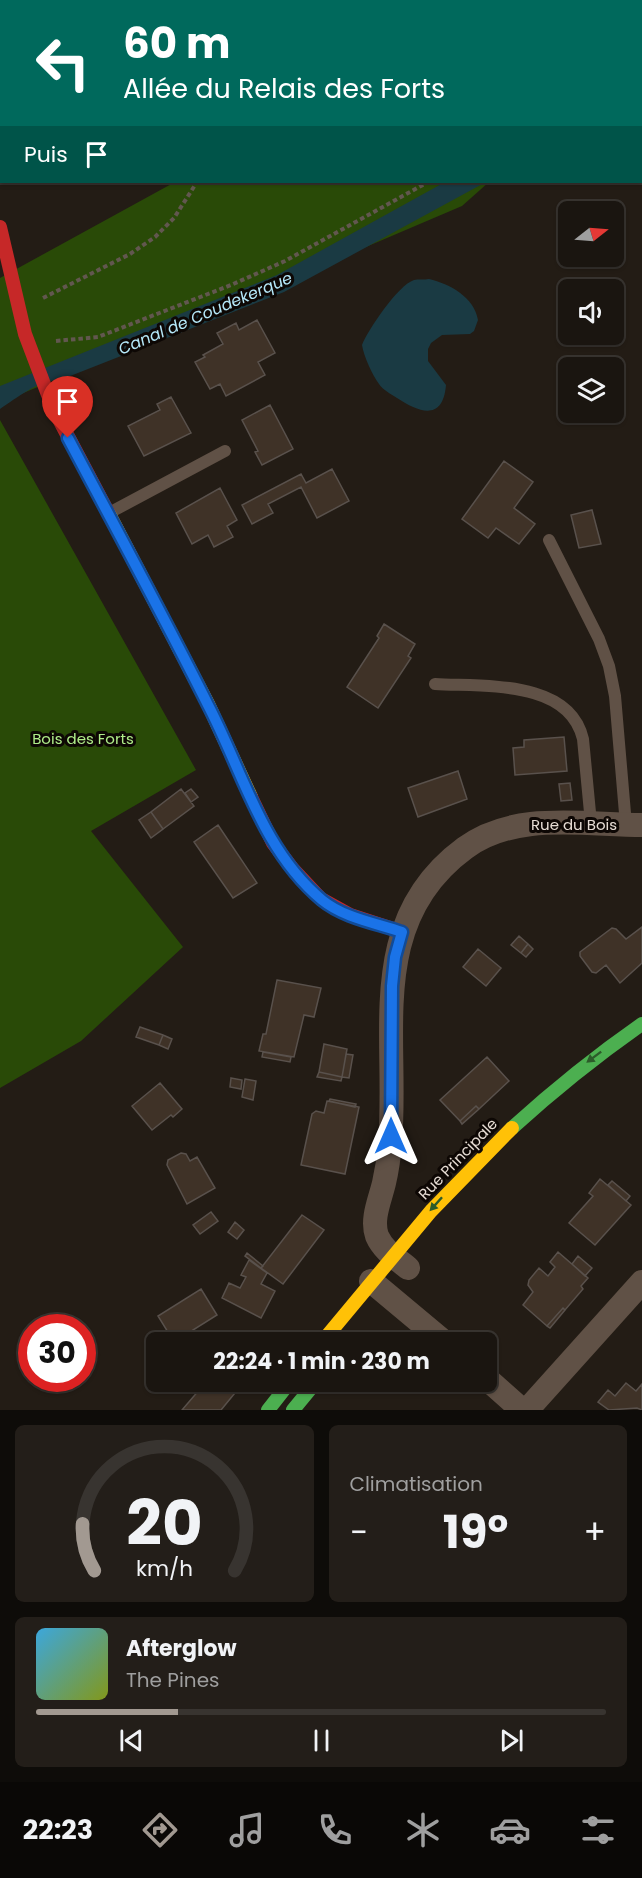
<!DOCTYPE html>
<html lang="fr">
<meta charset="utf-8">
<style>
body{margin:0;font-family:Poppins,sans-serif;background:#231e19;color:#f1f3f6;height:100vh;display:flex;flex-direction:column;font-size:22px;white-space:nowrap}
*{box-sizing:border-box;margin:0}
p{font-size:20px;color:#9f9f9f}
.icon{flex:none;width:33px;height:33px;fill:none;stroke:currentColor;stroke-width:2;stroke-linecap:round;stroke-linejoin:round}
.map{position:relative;height:1410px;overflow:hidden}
.side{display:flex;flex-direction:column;gap:15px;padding:15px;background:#0e0c09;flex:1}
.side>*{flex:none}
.hud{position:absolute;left:0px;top:0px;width:642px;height:183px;box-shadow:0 2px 4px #0004,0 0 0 2px #383430;background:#00695c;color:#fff;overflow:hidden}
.needle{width:39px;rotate:73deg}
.buttons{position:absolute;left:558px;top:201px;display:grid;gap:12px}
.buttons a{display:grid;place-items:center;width:66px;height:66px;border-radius:9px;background:#1a1510;box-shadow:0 2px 4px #0004,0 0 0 2px #383430;font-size:30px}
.speed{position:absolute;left:18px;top:1314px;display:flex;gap:12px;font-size:30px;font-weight:700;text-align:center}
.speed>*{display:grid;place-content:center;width:78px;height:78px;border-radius:50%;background:#1a1510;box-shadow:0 2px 4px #0004,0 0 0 2px #383430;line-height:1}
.speed .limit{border:9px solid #d22;background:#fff;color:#111}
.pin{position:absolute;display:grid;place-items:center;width:51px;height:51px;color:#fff;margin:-62px -26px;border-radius:50% 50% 50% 0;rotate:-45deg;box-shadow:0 0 6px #0007}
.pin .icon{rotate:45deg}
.me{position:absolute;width:66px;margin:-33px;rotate:0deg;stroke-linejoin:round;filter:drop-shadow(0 0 4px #0008)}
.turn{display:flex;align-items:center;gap:21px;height:126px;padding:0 24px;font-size:27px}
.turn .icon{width:78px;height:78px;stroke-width:2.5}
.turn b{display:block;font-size:42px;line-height:51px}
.then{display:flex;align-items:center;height:57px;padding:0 24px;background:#0003;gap:12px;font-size:22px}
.big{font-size:45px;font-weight:700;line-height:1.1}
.side .widget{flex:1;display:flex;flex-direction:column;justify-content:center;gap:9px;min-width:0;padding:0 21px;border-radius:9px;background:#231e19}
.side .dial{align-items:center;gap:0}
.dial svg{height:156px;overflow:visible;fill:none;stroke:#383430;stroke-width:7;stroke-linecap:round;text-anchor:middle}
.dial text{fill:#f1f3f6;stroke:none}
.song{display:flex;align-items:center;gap:18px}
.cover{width:72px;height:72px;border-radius:9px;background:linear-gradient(135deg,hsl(200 70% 55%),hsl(70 70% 35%))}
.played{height:6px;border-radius:3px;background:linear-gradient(90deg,#a29991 25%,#383430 25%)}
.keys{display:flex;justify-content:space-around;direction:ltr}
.heat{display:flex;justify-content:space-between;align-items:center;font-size:33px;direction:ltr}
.side .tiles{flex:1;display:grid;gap:15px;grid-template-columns:1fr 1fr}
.widget:last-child{grid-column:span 2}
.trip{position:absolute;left:146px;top:1332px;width:351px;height:60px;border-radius:9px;background:#1a1510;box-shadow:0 2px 4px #0004,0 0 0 2px #383430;font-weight:700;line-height:60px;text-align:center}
.menu{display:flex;height:96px;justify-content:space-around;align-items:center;background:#0a0806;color:#9f9f9f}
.menu .icon{width:42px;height:42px}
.menu .current{color:#a29991}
.menu b{font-size:27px;color:#f1f3f6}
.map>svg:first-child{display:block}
.green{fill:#294a07}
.water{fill:#1a3a43}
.building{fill:#3f3227;stroke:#59514c;stroke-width:1.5}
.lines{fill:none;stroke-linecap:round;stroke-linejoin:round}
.path{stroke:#62574f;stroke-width:4;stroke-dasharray:4.5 3;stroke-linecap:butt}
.lane{stroke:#605146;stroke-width:12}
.street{stroke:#605146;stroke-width:24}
.fast{stroke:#4caf50;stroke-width:14}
.slow{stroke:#ffc107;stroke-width:14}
.jam{stroke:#c62828;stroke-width:14}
.oneway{fill:#2c5b2a}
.route-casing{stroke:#114b97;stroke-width:15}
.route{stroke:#1a73e8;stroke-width:10}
.labels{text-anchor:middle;stroke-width:6;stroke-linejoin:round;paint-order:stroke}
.park-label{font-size:15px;fill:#afec89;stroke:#0d0704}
.street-label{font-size:15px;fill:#e6dcd4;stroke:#0d0704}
.water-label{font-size:16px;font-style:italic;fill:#b5e8f9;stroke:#0d0704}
</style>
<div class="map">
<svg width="642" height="1410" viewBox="0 0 642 1410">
<rect width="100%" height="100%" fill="#231c15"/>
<!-- green -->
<path class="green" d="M271 0H642V47L641 49 640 2Z
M175 182H489L462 206 0 403V278Z
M0 420 196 770 91 831 183 947 81 1041 0 1088Z"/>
<!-- water -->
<path class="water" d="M445 182H486L284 292 60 380C38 380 17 398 0 409V386L277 275Z
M429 279C450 284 474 297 478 320L474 331 470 334 442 335 431 343 428 349V361L446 385C443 421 420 413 397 398 391 394 383 390 379 384 372 374 364 357 362 345 368 330 398 285 414 280 418 279 424 280 429 279Z"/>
<!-- building -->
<path class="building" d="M257 320 275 353 258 362 265 375 226 396 220 384 210 389 195 362 205 357 203 355 223 344 217 333 236 323 239 330Z
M171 397 191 433 144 456 128 426 160 410 157 404Z
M270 405 293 449 262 465 255 452 258 451 242 420Z
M504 461 533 482 514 508 535 524 519 544 496 528 488 538 462 519Z
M332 469 349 501 317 518 301 487 268 504 273 513 252 524 242 505 301 474 306 483Z
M220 488 237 520 227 526 233 537 214 547 208 535 192 544 176 513Z
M592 510 601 544 579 548 571 515Z
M384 624 415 644 408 656 411 658 378 708 347 687 379 638 377 636Z
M564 737 567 771 515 775 513 748 524 747V740Z
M458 771 467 799 418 817 408 788Z
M570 783 572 800 561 801 559 784Z
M181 789 194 806 163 829 151 812Z
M191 789 198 797 191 802 185 793Z
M151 812 163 829 151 838 139 820Z
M218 825 257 883 233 898 194 842Z
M642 927V963L620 983 606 965 596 973 592 972 580 956V952L612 928 616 929 626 939Z
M519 936 528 944 521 953 511 945Z
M528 944 533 949 526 957 521 953Z
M478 949 501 968 486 986 463 967Z
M277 980 321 988 314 1017 304 1015 294 1057 259 1051 263 1034H266Z
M140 1027 163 1035 159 1045 136 1037Z
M163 1035 172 1039 168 1049 159 1045Z
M324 1044 347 1049 342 1077 319 1072Z
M263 1052 291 1057 290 1062 262 1057Z
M346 1054 353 1055 349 1078 342 1077Z
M487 1057 509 1081 479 1109 476 1106 460 1121 440 1100Z
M319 1072 342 1077 341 1081 317 1077Z
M231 1078 242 1080 241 1089 230 1087Z
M245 1079 256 1081 253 1100 242 1097Z
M160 1083 182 1109 173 1117 171 1115 152 1130 132 1106Z
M330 1099 356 1104 355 1107 329 1101Z
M327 1101 359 1107 345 1174 301 1165 312 1114 316 1111 324 1113Z
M476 1106 479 1109 462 1124 460 1121Z
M181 1153 186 1154 190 1161 197 1157 215 1188 187 1204 167 1165 168 1160Z
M600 1179 631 1205 595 1245 569 1223 593 1196 589 1193Z
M612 1181 630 1196 626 1201 608 1185Z
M211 1212 218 1221 200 1234 193 1225Z
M302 1215 324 1230 283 1284 261 1268Z
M235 1222 244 1230 237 1239 228 1232Z
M558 1252 588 1278 581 1286 583 1289 565 1310 563 1308 547 1326 523 1305 533 1292 528 1285 529 1280 539 1268 548 1276 555 1267 550 1262Z
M247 1253 263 1266 261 1268 245 1256Z
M578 1256 592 1268 585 1276 572 1264Z
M249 1260 267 1273 261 1284 275 1291 261 1318 222 1298 229 1283 240 1288 246 1277 241 1275Z
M201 1289 217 1315 174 1342 158 1316Z
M563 1308 565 1310 550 1328 547 1326Z
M206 1382H244L221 1410H182Z
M626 1383 636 1391 642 1384V1410L637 1408 609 1410 598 1402 608 1390 615 1396Z"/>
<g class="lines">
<!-- path -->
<path class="path" d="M575 2 578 0
M640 65 642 64
M43 298 130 254 155 237 174 218 197 182
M56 341 98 337 231 285 285 261 428 182"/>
<!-- lane -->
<path class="lane" d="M109 513 225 451
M549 540 599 639 609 666 615 696 626 825
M435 684C483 687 569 679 583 739L591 823"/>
<!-- street -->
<path class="street" d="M408 1268C397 1259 383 1250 377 1236 371 1219 380 1200 384 1183 387 1170 389 1156 390 1143 399 1036 364 922 465 848 515 811 584 825 642 825
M371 1281 444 1342
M486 1378 522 1410
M527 1410 642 1282"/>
<!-- fast -->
<path class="fast" d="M512 1128C554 1090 596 1056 642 1024
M268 1410 290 1382
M293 1410 316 1382"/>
<!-- slow -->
<path class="slow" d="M109 514 208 704 251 797
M322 1342 431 1211 512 1128"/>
<!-- jam -->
<path class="jam" d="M0 227 25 334 53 408 109 514
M251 797 273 843 292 868 321 899 350 915 402 932"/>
</g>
<!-- one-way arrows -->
<defs><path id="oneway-solid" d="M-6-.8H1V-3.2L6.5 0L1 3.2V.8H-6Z" transform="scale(1.5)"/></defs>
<g class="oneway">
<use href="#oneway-solid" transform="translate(594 1057) rotate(143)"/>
<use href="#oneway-solid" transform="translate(436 1204) rotate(132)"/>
</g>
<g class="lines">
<!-- route casing -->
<g class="route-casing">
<path id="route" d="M68 438C115 527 163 615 208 705 243 772 262 850 322 900 344 918 376 923 402 932L395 957 392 986 391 1136"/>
</g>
<!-- route -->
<use href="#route" class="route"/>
</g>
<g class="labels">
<!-- park labels -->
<g class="park-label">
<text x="83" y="744">Bois des Forts</text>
</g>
<!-- street labels -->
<g class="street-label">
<text x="574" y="830">Rue du Bois</text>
<text transform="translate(458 1159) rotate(-46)" y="5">Rue Principale</text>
</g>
<!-- water labels -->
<g class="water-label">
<text transform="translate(205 313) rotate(-23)" y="6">Canal de Coudekerque</text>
</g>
</g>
</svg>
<div class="buttons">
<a><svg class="needle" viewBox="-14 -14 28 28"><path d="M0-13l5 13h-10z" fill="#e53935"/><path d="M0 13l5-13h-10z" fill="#9f9f9f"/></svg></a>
<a><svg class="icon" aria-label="sound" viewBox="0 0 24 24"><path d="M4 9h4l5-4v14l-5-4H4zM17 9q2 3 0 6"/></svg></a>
<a><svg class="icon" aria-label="layers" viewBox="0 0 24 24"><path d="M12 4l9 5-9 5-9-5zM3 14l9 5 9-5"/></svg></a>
</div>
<div class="speed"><div class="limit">30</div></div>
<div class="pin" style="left:68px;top:438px;background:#d93025"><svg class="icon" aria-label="arrive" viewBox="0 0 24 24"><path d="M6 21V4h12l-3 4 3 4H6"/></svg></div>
<svg class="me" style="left:391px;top:1136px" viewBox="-20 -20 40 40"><path d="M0-17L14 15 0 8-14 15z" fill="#1a73e8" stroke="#fff" stroke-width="4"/></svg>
<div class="trip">22:24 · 1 min · 230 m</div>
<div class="hud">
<div class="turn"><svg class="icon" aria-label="left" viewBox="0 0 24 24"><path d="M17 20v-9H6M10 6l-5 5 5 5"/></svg><div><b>60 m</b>Allée du Relais des Forts</div></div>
<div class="then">Puis<svg class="icon" aria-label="arrive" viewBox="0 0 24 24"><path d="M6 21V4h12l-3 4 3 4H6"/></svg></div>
</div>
</div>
<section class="side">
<div class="tiles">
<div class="widget dial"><svg viewBox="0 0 100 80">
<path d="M14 69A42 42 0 1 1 86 69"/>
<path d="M14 69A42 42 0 0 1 8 45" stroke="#a29991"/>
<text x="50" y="56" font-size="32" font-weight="700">20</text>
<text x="50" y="72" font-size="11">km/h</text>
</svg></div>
<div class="widget"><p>Climatisation</p>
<div class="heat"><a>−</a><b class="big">19°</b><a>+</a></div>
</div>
<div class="widget">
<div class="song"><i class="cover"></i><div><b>Afterglow</b><p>The Pines</p></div></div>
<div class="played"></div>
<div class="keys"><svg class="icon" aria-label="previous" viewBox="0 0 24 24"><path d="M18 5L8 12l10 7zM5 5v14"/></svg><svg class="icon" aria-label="pause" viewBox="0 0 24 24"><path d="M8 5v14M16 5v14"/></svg><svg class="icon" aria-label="next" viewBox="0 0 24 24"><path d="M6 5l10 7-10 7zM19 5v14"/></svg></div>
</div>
</div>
</section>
<nav class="menu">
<b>22:23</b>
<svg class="icon current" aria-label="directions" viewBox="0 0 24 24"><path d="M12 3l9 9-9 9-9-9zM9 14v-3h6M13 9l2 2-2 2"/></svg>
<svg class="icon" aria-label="music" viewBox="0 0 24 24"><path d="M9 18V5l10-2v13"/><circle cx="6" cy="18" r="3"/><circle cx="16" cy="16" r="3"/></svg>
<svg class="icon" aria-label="phone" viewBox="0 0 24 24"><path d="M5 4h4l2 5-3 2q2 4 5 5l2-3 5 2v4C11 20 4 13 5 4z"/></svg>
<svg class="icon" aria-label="climate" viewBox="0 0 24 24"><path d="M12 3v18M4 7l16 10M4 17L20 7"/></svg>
<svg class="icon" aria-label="car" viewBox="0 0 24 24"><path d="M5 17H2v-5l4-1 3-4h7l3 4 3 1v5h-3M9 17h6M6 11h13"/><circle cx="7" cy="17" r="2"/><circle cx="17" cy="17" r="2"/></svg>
<svg class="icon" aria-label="filters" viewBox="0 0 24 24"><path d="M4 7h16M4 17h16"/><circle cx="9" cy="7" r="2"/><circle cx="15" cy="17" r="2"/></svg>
</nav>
